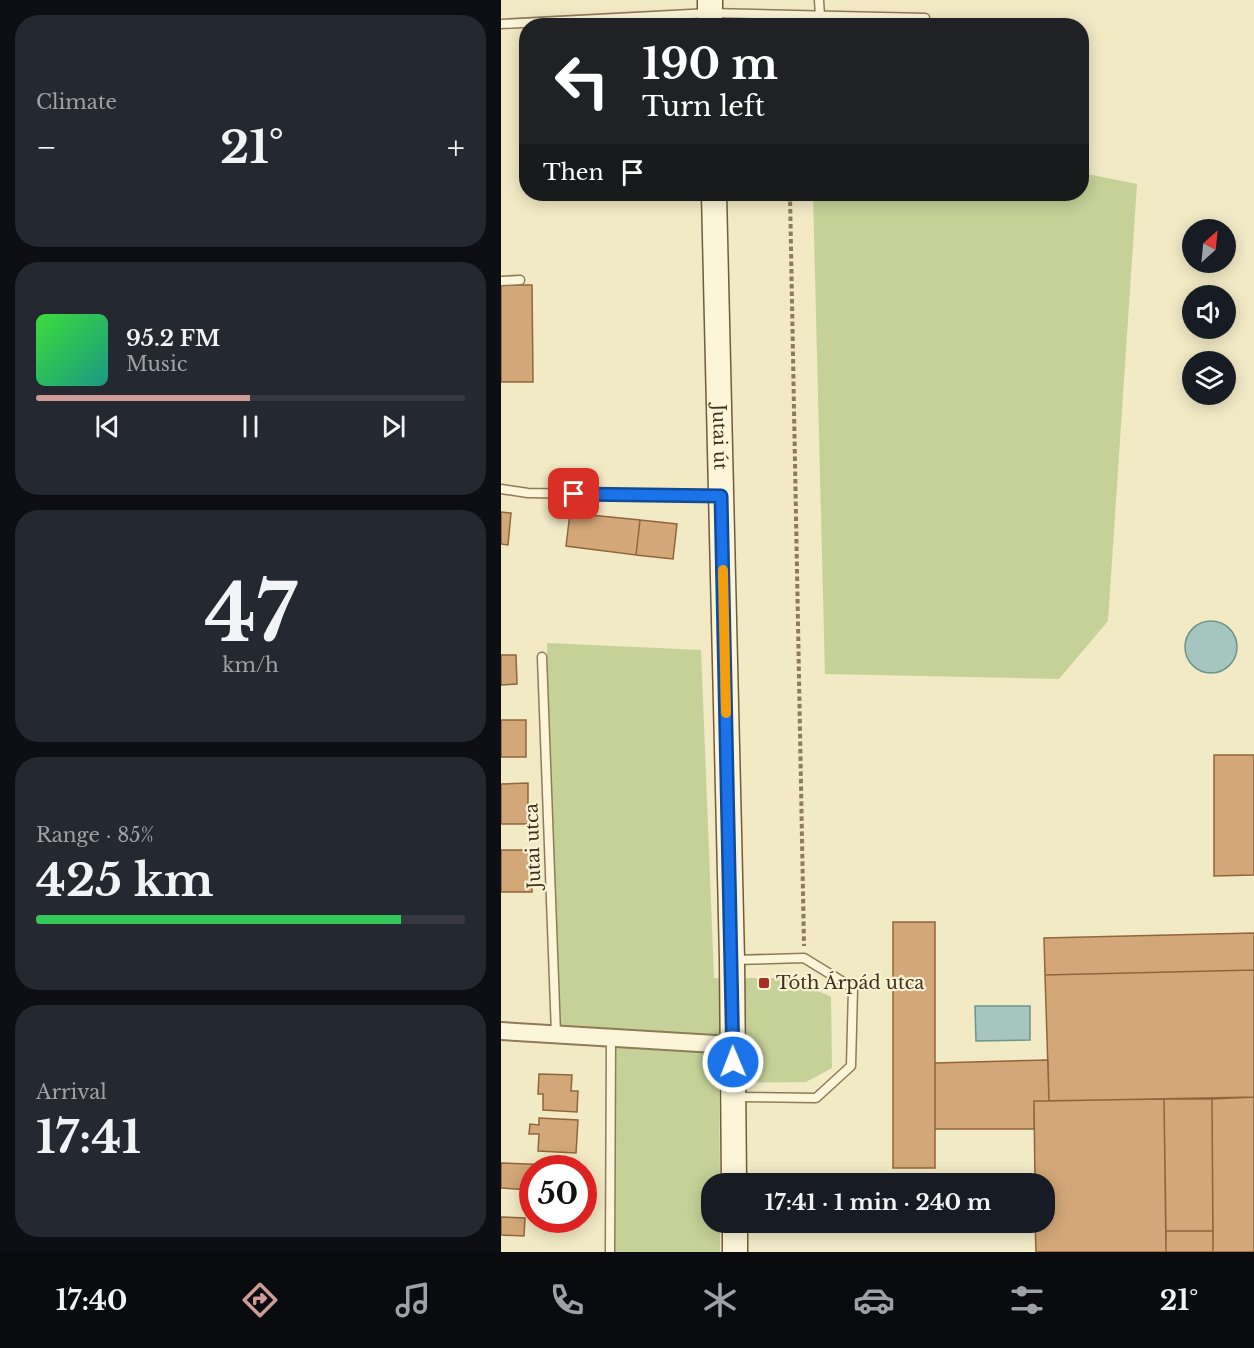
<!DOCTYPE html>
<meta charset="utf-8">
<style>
body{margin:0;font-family:"Libre Baskerville",serif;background:#242831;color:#f1f3f6;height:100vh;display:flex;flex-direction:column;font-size:22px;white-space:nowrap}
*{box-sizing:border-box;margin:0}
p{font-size:20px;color:#9ea1a6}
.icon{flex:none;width:33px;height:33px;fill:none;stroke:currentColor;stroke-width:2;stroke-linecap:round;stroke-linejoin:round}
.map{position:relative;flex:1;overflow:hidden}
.panel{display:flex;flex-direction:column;gap:15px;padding:15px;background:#0d0f14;width:501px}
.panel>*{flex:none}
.banner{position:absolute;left:18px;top:18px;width:570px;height:183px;border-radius:24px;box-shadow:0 3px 15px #0003;background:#202124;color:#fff;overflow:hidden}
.needle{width:39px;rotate:27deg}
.buttons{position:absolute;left:681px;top:219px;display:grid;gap:12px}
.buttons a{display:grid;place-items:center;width:54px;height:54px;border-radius:50%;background:#171b24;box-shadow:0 3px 15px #0003;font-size:30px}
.speed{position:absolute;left:18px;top:1155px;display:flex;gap:12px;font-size:30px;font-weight:700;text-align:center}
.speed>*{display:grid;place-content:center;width:78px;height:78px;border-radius:50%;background:#171b24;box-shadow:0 3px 15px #0003;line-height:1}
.speed .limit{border:9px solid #d22;background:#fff;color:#111}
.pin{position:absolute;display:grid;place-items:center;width:51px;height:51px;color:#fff;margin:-26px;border-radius:12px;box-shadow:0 3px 9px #0006}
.me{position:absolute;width:66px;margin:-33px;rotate:359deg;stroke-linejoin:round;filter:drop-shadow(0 0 4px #0008)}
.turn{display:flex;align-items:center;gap:21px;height:126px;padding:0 24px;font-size:27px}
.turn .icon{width:78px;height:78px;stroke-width:2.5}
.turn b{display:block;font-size:42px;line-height:51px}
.then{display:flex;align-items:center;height:57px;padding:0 24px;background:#0003;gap:12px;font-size:22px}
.big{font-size:45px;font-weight:700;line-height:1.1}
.panel .card{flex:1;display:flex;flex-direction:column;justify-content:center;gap:9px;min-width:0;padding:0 21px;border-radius:24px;background:#242831}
.panel .dial{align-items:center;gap:0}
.dial b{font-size:78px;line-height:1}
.song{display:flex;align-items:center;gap:18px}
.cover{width:72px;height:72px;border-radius:9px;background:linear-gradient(135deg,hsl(120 70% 55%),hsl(170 70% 35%))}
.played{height:6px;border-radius:3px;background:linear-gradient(90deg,#ce9b97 50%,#363941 50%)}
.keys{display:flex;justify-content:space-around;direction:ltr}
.heat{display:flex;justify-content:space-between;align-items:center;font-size:33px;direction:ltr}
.charge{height:9px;border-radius:4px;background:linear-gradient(90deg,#34c759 85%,#363941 0)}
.trip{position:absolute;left:200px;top:1173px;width:354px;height:60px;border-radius:24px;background:#171b24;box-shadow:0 3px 15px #0003;font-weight:700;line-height:60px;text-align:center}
.tab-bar{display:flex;height:96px;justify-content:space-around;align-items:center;background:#090b0e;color:#9ea1a6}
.tab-bar .icon{width:42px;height:42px}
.tab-bar .on{color:#ce9b97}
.tab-bar b{font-size:27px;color:#f1f3f6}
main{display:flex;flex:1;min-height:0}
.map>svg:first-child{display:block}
.green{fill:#c5d197}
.water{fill:#a7c5bf;stroke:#6c948f;stroke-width:1.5}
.building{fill:#d3a777;stroke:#90663c;stroke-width:1.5}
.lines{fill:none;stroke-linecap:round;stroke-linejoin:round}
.lane-casing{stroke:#8f7b59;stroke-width:11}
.street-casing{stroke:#8f7b59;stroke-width:20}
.secondary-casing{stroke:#715c3c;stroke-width:27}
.path{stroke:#8f7b59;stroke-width:4;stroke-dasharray:4.5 3;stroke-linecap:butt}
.lane{stroke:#fcf5d9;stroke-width:8}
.street{stroke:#fcf5d9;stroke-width:16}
.secondary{stroke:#fcf5d9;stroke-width:24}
.route-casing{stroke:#114b97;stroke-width:15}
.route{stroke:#1a73e8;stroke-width:10}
.slow{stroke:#f59e0b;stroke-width:10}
.poi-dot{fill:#a33023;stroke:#f9f2d5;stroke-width:2}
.labels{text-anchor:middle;stroke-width:4.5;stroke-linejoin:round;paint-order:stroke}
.street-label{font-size:18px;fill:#3e311e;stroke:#f9f2d5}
.poi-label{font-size:18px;fill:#3e311e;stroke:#f9f2d5;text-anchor:start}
</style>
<main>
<section class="panel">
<div class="card"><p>Climate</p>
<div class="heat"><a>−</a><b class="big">21°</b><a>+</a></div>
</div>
<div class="card">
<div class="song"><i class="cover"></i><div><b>95.2 FM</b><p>Music</p></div></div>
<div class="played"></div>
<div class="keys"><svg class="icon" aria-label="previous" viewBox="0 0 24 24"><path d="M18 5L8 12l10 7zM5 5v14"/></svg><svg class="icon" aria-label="pause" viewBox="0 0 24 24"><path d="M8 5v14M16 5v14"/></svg><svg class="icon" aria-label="next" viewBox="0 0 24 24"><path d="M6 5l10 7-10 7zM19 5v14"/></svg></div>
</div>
<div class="card dial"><b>47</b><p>km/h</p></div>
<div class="card"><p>Range · 85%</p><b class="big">425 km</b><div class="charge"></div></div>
<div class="card"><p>Arrival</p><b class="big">17:41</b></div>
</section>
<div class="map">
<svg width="753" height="1252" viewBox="0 0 753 1252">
<rect width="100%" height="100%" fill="#f2e9c5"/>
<!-- green -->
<path class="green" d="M581 173 636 184 607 621 558 679 324 674 312 194H580Z
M46 643 200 650 213 978H290L330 997 331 1068 305 1082 218 1083 219 1183 210 1184V1222L219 1223V1252H106L110 1039 55 1034Z"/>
<!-- water -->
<path class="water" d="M684 647a26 26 0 1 1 52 0a26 26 0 1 1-52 0Z
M474 1006H529V1040L475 1041Z"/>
<!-- building -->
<path class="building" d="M0 285H31L32 382H0Z
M0 512 10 513 7 545 0 544Z
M69 513 139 520 135 555 65 546Z
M139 520 176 524 172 559 135 555Z
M0 655H15L16 684 0 685Z
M0 720H25V757H0Z
M713 755H753V875L713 876Z
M27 783V824H0V784Z
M0 850H30L31 892H0Z
M392 922H434V1168H392Z
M753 933V970L544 975 543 938Z
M753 970V1097L548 1101 544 975Z
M547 1060 548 1101H533V1129H434V1063Z
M38 1074 71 1075 70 1091H77L76 1112 42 1110V1094H37Z
M753 1097V1252H712L711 1099Z
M663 1099 665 1252H535L534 1222H543V1184H534L533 1101Z
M663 1099H711L712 1231H665Z
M38 1118 77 1120 75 1153 37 1151 38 1134H28L29 1124 38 1125Z
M0 1163 52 1165V1168H32L29 1190 0 1188Z
M29 1176H32V1212H28Z
M0 1217 24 1218 23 1236 0 1235Z
M40 1220H77V1227L40 1225Z
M665 1231H712V1252H665Z"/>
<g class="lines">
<!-- lane casing -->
<g class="lane-casing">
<path id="lane" d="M318 0 319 16
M0 24 209 13 424 18
M0 281 19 280
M0 489 27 493 218 496
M41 657 55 1034
M232 960 303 958 352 988 350 1066 315 1098 233 1097
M109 1252 110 1039"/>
</g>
<!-- street casing -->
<g class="street-casing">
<path id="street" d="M0 1031 231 1045"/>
</g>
<!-- secondary casing -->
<g class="secondary-casing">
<g id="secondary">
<path d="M209 0V26"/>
<path id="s1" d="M213 194 231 960 233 1184"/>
<path d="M234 1222V1252"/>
</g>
</g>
<!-- path -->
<path class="path" d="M289 194 303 946"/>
<!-- lane -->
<use href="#lane" class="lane"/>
<!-- street -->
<use href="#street" class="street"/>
<!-- secondary -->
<use href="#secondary" class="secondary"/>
</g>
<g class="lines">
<!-- route casing -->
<g class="route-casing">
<path id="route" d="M73 494 220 496 232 1062"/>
</g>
<!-- route -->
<use href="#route" class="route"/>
<!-- slow -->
<path class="slow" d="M222 570 225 713"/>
</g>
<!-- markers -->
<rect class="poi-dot" x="257" y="977" width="12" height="12" rx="3"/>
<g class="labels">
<!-- street labels -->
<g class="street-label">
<text dy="6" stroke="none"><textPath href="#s1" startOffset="243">Jutai út</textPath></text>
<text transform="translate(32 846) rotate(-92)" y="6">Jutai utca</text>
</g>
<!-- poi labels -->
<g class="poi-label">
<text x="275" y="989">Tóth Árpád utca</text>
</g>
</g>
</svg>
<div class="buttons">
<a><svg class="needle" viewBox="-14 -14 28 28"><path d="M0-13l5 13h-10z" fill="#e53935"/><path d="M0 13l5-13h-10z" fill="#9ea1a6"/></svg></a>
<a><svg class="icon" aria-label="sound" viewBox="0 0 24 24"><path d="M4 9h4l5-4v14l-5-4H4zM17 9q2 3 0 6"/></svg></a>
<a><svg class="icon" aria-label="layers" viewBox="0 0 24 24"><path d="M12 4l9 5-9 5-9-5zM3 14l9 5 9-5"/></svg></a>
</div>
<div class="speed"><div class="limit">50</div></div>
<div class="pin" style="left:73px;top:494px;background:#d93025"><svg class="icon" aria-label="arrive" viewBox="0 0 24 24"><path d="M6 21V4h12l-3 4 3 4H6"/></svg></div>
<svg class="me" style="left:232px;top:1062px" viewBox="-20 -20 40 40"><circle r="17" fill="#1a73e8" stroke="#fff" stroke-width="3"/><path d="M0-11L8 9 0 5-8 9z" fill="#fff"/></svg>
<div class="trip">17:41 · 1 min · 240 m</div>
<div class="banner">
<div class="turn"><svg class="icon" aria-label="left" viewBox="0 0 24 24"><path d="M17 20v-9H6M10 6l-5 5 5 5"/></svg><div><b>190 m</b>Turn left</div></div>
<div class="then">Then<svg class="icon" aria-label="arrive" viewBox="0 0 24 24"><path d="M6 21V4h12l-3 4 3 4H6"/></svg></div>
</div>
</div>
</main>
<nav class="tab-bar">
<b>17:40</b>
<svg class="icon on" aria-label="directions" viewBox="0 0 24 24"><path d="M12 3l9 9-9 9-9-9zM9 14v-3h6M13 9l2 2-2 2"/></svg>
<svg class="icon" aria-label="music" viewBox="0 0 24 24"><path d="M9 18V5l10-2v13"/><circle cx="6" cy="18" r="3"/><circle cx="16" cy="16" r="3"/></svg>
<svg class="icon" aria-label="phone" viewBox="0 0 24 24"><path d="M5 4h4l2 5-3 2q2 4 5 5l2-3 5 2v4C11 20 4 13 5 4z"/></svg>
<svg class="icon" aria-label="climate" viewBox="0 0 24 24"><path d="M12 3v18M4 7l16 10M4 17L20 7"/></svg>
<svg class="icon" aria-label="car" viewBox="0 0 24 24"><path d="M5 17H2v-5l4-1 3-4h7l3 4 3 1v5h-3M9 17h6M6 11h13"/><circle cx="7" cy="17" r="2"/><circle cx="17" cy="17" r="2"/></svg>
<svg class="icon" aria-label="filters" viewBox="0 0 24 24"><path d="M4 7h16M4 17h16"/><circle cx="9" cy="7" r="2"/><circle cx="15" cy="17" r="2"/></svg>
<b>21°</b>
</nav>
